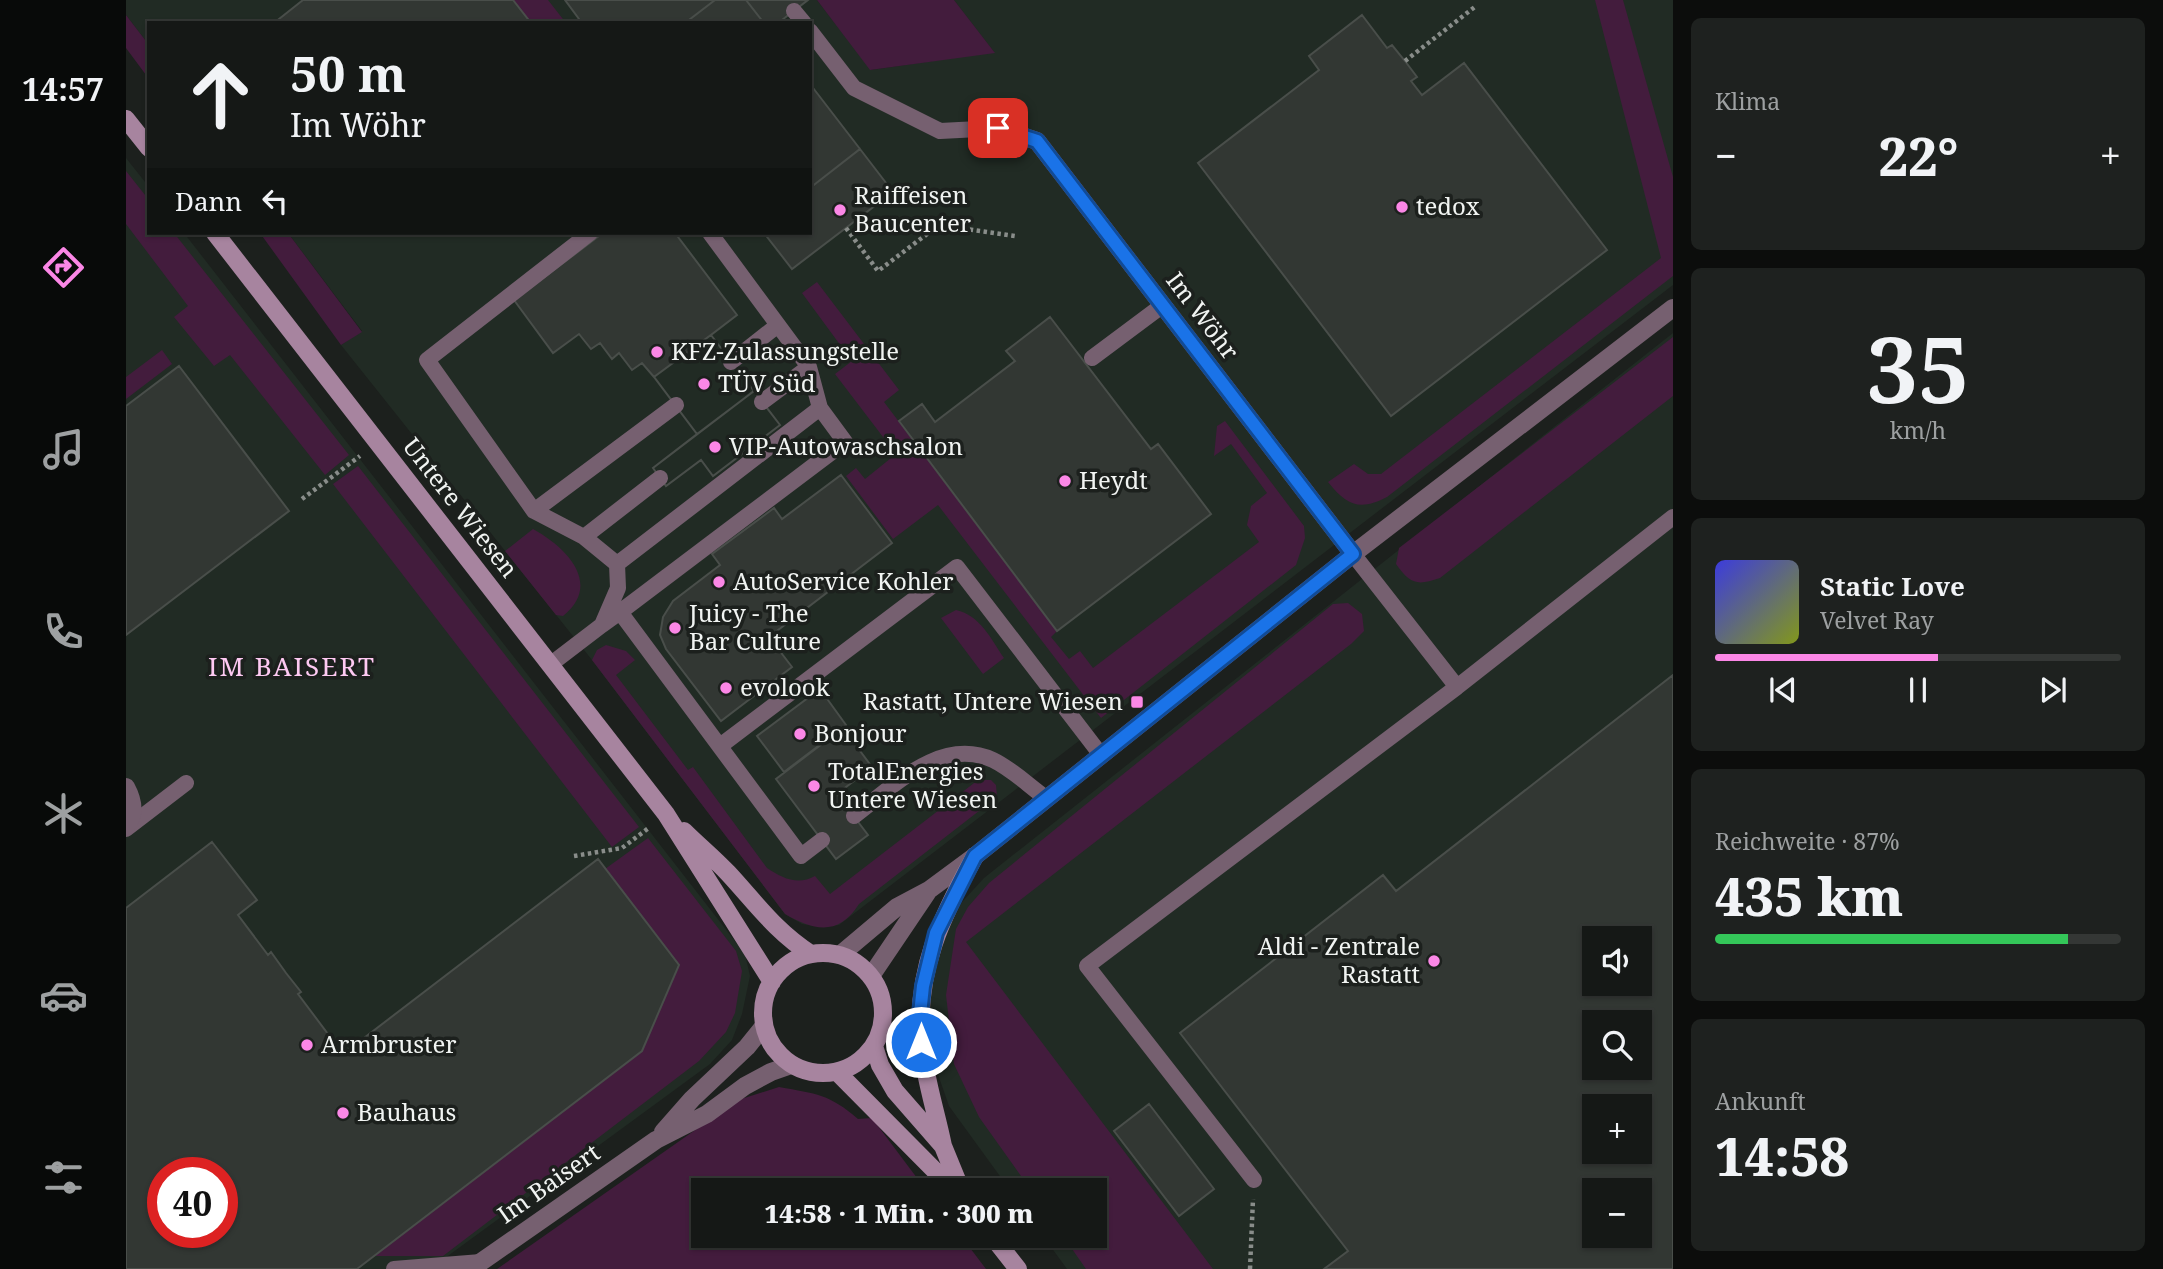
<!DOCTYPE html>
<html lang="de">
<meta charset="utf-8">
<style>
body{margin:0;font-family:"Noto Serif",serif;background:#1e211f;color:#f1f3f6;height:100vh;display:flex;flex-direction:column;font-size:26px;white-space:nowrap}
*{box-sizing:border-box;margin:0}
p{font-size:23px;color:#9da0a1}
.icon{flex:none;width:38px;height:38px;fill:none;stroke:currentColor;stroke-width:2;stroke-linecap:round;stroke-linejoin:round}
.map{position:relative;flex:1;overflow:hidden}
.drawer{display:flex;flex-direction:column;gap:18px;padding:18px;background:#0c0d0c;width:490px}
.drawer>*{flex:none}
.top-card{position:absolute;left:21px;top:21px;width:665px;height:214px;border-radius:0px;box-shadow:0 2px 5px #0004,0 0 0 2px #343735;background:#151816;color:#f1f3f6;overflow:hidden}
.controls{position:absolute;left:1456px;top:926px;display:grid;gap:14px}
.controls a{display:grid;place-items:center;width:70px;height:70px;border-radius:0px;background:#151816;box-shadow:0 2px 5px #0004,0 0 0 2px #343735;font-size:35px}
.speed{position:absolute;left:21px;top:1157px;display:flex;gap:14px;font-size:35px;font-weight:700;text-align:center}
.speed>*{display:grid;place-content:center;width:91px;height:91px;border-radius:50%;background:#151816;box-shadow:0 2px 5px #0004,0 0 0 2px #343735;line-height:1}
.speed .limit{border:10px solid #d22;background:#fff;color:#111}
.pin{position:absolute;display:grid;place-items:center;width:60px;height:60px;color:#fff;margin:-30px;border-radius:14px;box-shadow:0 4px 10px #0006}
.me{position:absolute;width:77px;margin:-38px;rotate:0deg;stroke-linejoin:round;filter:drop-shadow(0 0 5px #0008)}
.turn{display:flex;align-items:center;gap:24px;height:147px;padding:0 28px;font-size:32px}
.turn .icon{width:91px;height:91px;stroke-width:2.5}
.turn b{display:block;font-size:49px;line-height:60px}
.then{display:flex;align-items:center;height:66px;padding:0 28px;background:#0003;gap:14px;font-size:26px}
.big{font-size:52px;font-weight:800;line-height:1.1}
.drawer .tile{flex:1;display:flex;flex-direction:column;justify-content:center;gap:10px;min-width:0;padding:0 24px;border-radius:10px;background:#1e211f}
.drawer .dial{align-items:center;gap:0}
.dial b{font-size:91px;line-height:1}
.song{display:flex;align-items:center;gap:21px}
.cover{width:84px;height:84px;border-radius:10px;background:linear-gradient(135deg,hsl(240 70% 55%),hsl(70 70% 35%))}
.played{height:7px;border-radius:4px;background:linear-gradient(90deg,#fb87e6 55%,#343735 55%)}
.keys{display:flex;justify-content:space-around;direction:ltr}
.heat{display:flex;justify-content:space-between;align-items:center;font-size:38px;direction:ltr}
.charge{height:10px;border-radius:5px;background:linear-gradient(90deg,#34c759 87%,#343735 0)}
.trip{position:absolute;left:565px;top:1178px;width:416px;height:70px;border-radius:0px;background:#151816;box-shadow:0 2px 5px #0004,0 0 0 2px #343735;font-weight:800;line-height:70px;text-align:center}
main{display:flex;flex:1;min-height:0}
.menu{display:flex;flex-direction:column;width:126px;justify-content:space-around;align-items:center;background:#080a09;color:#9da0a1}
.menu .icon{width:49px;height:49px}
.menu .selected{color:#fb87e6}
.menu b{font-size:32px;color:#f1f3f6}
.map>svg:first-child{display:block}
.built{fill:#212b24;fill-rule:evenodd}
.green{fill:#431c3d}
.building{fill:#323733;stroke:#494e4a;stroke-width:2;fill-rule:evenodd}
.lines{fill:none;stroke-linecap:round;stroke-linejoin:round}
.path{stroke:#898d8a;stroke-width:4.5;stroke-dasharray:3.5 3.5;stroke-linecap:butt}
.lane{stroke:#766070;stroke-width:16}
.street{stroke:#766070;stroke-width:18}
.secondary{stroke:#a7849f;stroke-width:18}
.route-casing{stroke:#114b97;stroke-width:18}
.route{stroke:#1a73e8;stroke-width:12}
.poi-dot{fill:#fb87e6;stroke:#1c201d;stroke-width:2.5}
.labels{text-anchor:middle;stroke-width:7;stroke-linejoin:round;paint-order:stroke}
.poi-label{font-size:24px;fill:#f1f4f2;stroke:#1c201d;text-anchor:start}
.street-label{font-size:24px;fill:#f1f4f2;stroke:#1c201d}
.neighbourhood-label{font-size:26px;letter-spacing:2px;fill:#fec9f2;stroke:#1c201d}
</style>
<main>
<nav class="menu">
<b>14:57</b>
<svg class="icon selected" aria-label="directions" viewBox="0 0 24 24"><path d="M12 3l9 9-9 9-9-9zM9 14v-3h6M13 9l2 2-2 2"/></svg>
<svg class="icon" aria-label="music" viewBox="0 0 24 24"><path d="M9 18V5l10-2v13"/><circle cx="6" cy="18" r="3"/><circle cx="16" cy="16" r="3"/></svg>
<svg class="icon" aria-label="phone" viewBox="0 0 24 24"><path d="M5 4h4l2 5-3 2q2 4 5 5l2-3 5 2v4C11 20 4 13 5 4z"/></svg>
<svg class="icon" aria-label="climate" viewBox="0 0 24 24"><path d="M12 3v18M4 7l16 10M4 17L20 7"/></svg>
<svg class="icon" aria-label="car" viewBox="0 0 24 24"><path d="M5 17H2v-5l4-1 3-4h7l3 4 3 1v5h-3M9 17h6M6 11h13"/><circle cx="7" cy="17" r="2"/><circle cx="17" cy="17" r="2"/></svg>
<svg class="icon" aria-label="filters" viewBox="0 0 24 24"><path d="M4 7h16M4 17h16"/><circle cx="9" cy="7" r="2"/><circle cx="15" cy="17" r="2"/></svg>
</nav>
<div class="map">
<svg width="1547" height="1269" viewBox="0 0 1547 1269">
<rect width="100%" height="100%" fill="#1c201d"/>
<!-- built -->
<path class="built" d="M0 0H691L745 70 868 52 828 0H1547V285L713 925 695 927 676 924 659 914 466 660 215 345 236 331 162 233H684V23H23V45L0 15Z
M0 158 23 187V233H58L619 954 624 976 616 1014 606 1040 584 1064 304 1269H0ZM37 1172H96V1232H37Z
M1547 333V1269H941L917 1236H970V1190H884L823 1106 808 1063 802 1013 809 959 826 913 858 878ZM1468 938H1514V984H1468ZM1468 1022H1514V1068H1468ZM1468 1106H1514V1152H1468ZM1468 1190H1514V1236H1468Z"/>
<!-- green -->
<path class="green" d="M387 0H422L440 23H405Z
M691 0H828L869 53 744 70Z
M1469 0H1497L1547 177V276L1261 497C1234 511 1221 506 1202 482L1228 464 1242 474H1255L1535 258Z
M0 15 23 45V79L0 48Z
M0 171 23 200V233H48L223 455 199 475 104 355 88 366 48 317 62 306 0 224Z
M134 233H162L236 332 215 345Z
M691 282 773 390 758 402 931 631 925 637 943 659 954 651 967 668 1133 542 1121 525 1125 506 1141 493 1105 444 1088 456 1091 426 1099 421 1178 526 1179 538 1170 565 975 718 812 505 767 539 720 476 730 468 739 479 770 454 709 374 726 361 676 293Z
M1547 337V396L1314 578C1291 586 1284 584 1270 564L1273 548Z
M36 350 46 364 0 399V377Z
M232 466 513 827 486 847 207 484Z
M407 529C440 547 477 584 437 616L430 615 379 551Z
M1222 603 1236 614 1238 631 1225 644 840 942 1087 1269H960L937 1236H970V1190H905L853 1117 828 1064 820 995 830 929 842 907 863 883 1207 604Z
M830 610C854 615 865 639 878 658L857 674 815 618Z
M480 645 500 651 509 660 490 675 562 770 567 767 641 868C656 878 672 886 689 876L704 894 852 780H865L870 785 871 797 733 904C713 936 688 931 659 914L466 660 471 650Z
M522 838 610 951 616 971 609 1013 600 1032 573 1061 317 1256H248L516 1051 553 965 479 869Z
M653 1087C691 1094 703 1094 732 1119L746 1118 800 1190H578V1236H835L860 1269H371L612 1100Z"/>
<!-- building -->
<path class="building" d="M177 0H387L405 23H148Z
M439 0H589L559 23H456Z
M589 0H620L638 23H559Z
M620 0H682L652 23H638Z
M1236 15 1261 48 1266 45 1279 61 1291 77 1285 81 1296 95 1338 63 1481 250 1265 416 1072 163 1193 70 1183 56Z
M684 84 734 149 684 188Z
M734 149 767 192 666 269 638 233H684V188Z
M477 233H549L611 315 585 335 654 425 587 476 575 460 540 486 527 468 571 434 528 377 516 363 506 370 493 353 486 359 474 343 465 349 453 334 427 353 388 300Z
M924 317 1025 449 1032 444 1085 514 931 631 773 421 796 404 809 422 889 361 880 351Z
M585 335 628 391 571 434 528 377Z
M53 366 163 511 0 635V406Z
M628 391 654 425 587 476 575 460 540 486 527 468Z
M715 475 766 543 643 637 666 667 595 721 540 649 534 635 537 617 547 601 594 565 586 554 648 508 656 519Z
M1547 675V1269H1198L1222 1251 1054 1033 1257 875 1270 891ZM1468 938H1514V984H1468ZM1468 1022H1514V1068H1468ZM1468 1106H1514V1152H1468ZM1468 1190H1514V1236H1468Z
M694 689 720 725 658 772 631 736Z
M717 728 746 767 711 794 742 835 710 859 650 779Z
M86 842 131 900 112 915 142 955 145 952 160 973 175 992 172 994 217 1054 472 859 553 965 516 1051 231 1269H0V908ZM37 1172H96V1232H37Z
M1023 1104 1088 1189 1053 1216 988 1131Z"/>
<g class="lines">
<!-- path -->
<path class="path" d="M1279 61 1350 6
M720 228 752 271 813 225 889 236
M176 499 234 456
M448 856 496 848 524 827
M1124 1269 1127 1199"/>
<!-- lane -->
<path class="lane" d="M668 11 678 23
M684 31 728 88 814 131 872 128
M464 233 301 360 408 511 458 537 491 564 492 588 476 625 494 612 675 856 696 840
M584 233 683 367 694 408
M966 358 1037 305
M605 362 652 325
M636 402 683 367
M408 511 550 405
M458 537 534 478
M1227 554 1331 687 1547 517
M491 564 694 408 719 442 494 612
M425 664 476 625
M594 746 831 567 975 755
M728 816C767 787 814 736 867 760 886 769 903 786 920 798
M0 829 60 783
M1128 1180 961 966 1331 687
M268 1269 355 1262"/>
<!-- street -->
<path class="street" d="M872 128 911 141 1227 554
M0 787C7 800 10 814 0 826
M714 955 771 907 803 890 849 856 1227 554 1547 308
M745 976 801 893
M537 1132 566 1099 621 1047 638 1026
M345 1269 530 1140 581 1114 619 1086 645 1072 665 1065"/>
<!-- secondary -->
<path class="secondary" d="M0 119 23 148
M89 233 540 814 646 982
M558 831C572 845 588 858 602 873 629 902 650 932 685 954
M637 1013a60 60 0 1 1 120 0a60 60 0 1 1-120 0Z
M748 1046 754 1065 769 1091 817 1146 835 1190
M711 1072 828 1190
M817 1146C810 1111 798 1076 795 1040 790 969 816 916 849 856
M866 1236 892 1269"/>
</g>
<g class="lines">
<!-- route casing -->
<g class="route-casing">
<path id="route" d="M795 1042 794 1014 797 986 810 933 849 856 1227 554 911 141 872 128"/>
</g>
<!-- route -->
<use href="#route" class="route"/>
</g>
<!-- markers -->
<g class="poi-dot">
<circle cx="1276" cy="207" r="7"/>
<circle cx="714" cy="210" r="7"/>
<circle cx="531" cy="352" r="7"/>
<circle cx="578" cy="384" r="7"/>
<circle cx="589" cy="447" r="7"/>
<circle cx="939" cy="481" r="7"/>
<circle cx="593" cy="582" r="7"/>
<circle cx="549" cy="628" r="7"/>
<circle cx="600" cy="688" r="7"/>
<rect x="1004" y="695" width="14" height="14" rx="3.5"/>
<circle cx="674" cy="734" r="7"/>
<circle cx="688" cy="786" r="7"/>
<circle cx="1308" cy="961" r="7"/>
<circle cx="181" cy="1045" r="7"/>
<circle cx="217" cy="1113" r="7"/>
</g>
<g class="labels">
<!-- poi labels -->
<g class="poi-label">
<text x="728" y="204">Raiffeisen<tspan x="728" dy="28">Baucenter</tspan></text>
<text x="1290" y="215">tedox</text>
<text x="545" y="360">KFZ-Zulassungstelle</text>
<text x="592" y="392">TÜV Süd</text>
<text x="603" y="455">VIP-Autowaschsalon</text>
<text x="953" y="489">Heydt</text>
<text x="607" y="590">AutoService Kohler</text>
<text x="563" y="622">Juicy - The<tspan x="563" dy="28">Bar Culture</tspan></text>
<text x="614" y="696">evolook</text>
<text x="997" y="710" text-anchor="end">Rastatt, Untere Wiesen</text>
<text x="688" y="742">Bonjour</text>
<text x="702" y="780">TotalEnergies<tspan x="702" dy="28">Untere Wiesen</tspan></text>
<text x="1294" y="955" text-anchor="end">Aldi - Zentrale<tspan x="1294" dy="28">Rastatt</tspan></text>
<text x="195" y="1053">Armbruster</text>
<text x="231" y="1121">Bauhaus</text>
</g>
<!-- street labels -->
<g class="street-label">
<text transform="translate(1076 316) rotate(53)" y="8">Im Wöhr</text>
<text transform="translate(334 508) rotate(52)" y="8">Untere Wiesen</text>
<text transform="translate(423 1184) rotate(-35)" y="8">Im Baisert</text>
</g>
<!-- neighbourhood labels -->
<g class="neighbourhood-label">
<text x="166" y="676">IM BAISERT</text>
</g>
</g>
</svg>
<div class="controls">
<a><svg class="icon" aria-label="sound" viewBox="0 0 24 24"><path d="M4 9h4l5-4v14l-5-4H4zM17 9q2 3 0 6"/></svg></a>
<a><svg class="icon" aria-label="search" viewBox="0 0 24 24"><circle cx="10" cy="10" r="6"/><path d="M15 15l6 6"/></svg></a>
<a>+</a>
<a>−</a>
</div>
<div class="speed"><div class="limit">40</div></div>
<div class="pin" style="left:872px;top:128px;background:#d93025"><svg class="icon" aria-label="arrive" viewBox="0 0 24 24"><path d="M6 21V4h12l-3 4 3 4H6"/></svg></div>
<svg class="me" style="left:795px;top:1042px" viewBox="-20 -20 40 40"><circle r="17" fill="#1a73e8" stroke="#fff" stroke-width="3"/><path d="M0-11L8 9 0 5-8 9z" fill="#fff"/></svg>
<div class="trip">14:58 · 1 Min. · 300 m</div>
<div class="top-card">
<div class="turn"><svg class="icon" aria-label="ahead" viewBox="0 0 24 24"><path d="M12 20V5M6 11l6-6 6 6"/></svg><div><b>50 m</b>Im Wöhr</div></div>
<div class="then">Dann<svg class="icon" aria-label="left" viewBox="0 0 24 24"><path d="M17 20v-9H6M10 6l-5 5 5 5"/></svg></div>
</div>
</div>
<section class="drawer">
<div class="tile"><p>Klima</p>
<div class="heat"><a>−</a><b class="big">22°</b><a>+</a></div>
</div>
<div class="tile dial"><b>35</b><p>km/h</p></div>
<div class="tile">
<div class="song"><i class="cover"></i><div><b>Static Love</b><p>Velvet Ray</p></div></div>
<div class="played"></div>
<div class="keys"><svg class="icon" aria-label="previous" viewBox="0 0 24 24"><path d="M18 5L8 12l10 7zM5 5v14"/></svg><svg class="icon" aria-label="pause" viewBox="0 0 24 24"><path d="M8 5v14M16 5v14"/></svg><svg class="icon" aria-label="next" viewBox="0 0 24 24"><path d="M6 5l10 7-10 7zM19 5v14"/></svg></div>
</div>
<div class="tile"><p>Reichweite · 87%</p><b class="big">435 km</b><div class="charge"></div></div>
<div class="tile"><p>Ankunft</p><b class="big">14:58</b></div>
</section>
</main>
